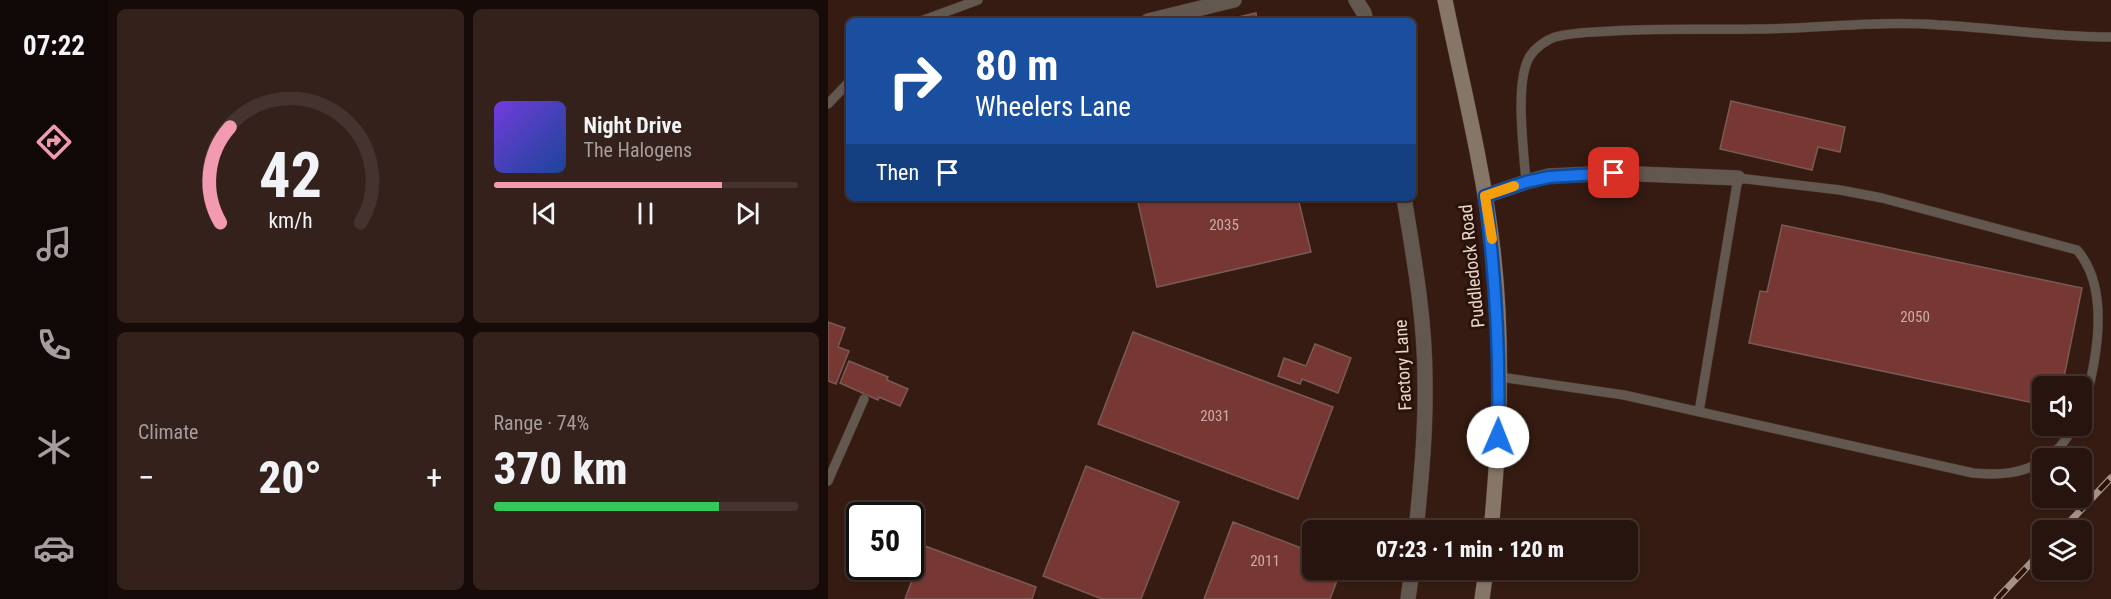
<!DOCTYPE html>
<meta charset="utf-8">
<style>
body{margin:0;font-family:"Roboto Condensed",sans-serif;background:#34211c;color:#f1f3f6;height:100vh;display:flex;flex-direction:column;font-size:22px;white-space:nowrap}
*{box-sizing:border-box;margin:0}
p{font-size:20px;color:#a59e9e}
.icon{flex:none;width:33px;height:33px;fill:none;stroke:currentColor;stroke-width:2;stroke-linecap:round;stroke-linejoin:round}
.map{position:relative;flex:1;overflow:hidden}
.drawer{display:flex;flex-direction:column;gap:9px;padding:9px;background:#160b08;width:720px}
.drawer>*{flex:none}
.banner{position:absolute;left:18px;top:18px;width:570px;height:183px;border-radius:9px;box-shadow:0 2px 4px #0004,0 0 0 2px #44332e;background:#1a4fa0;color:#fff;overflow:hidden}
.buttons{position:absolute;left:1204px;top:376px;display:grid;gap:12px}
.buttons a{display:grid;place-items:center;width:60px;height:60px;border-radius:9px;background:#28140e;box-shadow:0 2px 4px #0004,0 0 0 2px #44332e;font-size:30px}
.speed{position:absolute;left:18px;top:502px;display:flex;gap:12px;font-size:30px;font-weight:700;text-align:center}
.speed>*{display:grid;place-content:center;width:78px;height:78px;border-radius:50%;background:#28140e;box-shadow:0 2px 4px #0004,0 0 0 2px #44332e;line-height:1}
.speed .limit{border:3px solid #111;border-radius:9px;background:#fff;color:#111}
.pin{position:absolute;display:grid;place-items:center;width:51px;height:51px;color:#fff;margin:-26px;border-radius:12px;box-shadow:0 3px 9px #0006}
.me{position:absolute;width:66px;margin:-33px;rotate:1deg;stroke-linejoin:round;filter:drop-shadow(0 0 4px #0008)}
.turn{display:flex;align-items:center;gap:21px;height:126px;padding:0 30px;font-size:27px}
.turn .icon{width:78px;height:78px;stroke-width:2.5}
.turn b{display:block;font-size:42px;line-height:51px}
.then{display:flex;align-items:center;height:57px;padding:0 30px;background:#0003;gap:12px;font-size:22px}
.big{font-size:45px;font-weight:800;line-height:1.1}
.drawer .card{flex:1;display:flex;flex-direction:column;justify-content:center;gap:9px;min-width:0;padding:0 21px;border-radius:9px;background:#34211c}
.drawer .dial{align-items:center;gap:0}
.dial svg{height:156px;overflow:visible;fill:none;stroke:#44332e;stroke-width:7;stroke-linecap:round;text-anchor:middle}
.dial text{fill:#f1f3f6;stroke:none}
.song{display:flex;align-items:center;gap:18px}
.cover{width:72px;height:72px;border-radius:9px;background:linear-gradient(135deg,hsl(260 70% 55%),hsl(220 70% 35%))}
.played{height:6px;border-radius:3px;background:linear-gradient(90deg,#f29aaf 75%,#44332e 75%)}
.keys{display:flex;justify-content:space-around;direction:ltr}
.heat{display:flex;justify-content:space-between;align-items:center;font-size:33px;direction:ltr}
.charge{height:9px;border-radius:4px;background:linear-gradient(90deg,#34c759 74%,#44332e 0)}
.drawer .tiles{flex:1;display:grid;gap:9px;grid-template-columns:repeat(2,1fr)}
.trip{position:absolute;left:474px;top:520px;width:336px;height:60px;border-radius:9px;background:#28140e;box-shadow:0 2px 4px #0004,0 0 0 2px #44332e;font-weight:800;line-height:60px;text-align:center}
main{display:flex;flex:1;min-height:0}
.tabs{display:flex;flex-direction:column;width:108px;justify-content:space-around;align-items:center;background:#100806;color:#a59e9e}
.tabs .icon{width:42px;height:42px}
.tabs .on{color:#f29aaf}
.tabs b{font-size:27px;color:#f1f3f6}
.map>svg:first-child{display:block}
.building{fill:#773834;stroke:#7a5956;stroke-width:1.5}
.lines{fill:none;stroke-linecap:round;stroke-linejoin:round}
.service-casing{stroke:#513930;stroke-width:10}
.minor-casing{stroke:#513930;stroke-width:16}
.secondary-casing{stroke:#513930;stroke-width:16}
.service{stroke:#62584f;stroke-width:9}
.minor{stroke:#62584f;stroke-width:15}
.secondary{stroke:#867667;stroke-width:15}
.rail-casing{stroke:#a69189;stroke-width:7}
.rail{stroke:#2a1209;stroke-width:4.5;stroke-dasharray:14;stroke-linecap:butt}
.route-casing{stroke:#114b97;stroke-width:15}
.route{stroke:#1a73e8;stroke-width:10}
.slow{stroke:#f59e0b;stroke-width:10}
.labels{text-anchor:middle;stroke-width:6;stroke-linejoin:round;paint-order:stroke}
.number-label{font-size:15px;fill:#cbaea8}
.street-label{font-size:18px;fill:#e7d5ce;stroke:#2a1209}
</style>
<main>
<nav class="tabs">
<b>07:22</b>
<svg class="icon on" aria-label="directions" viewBox="0 0 24 24"><path d="M12 3l9 9-9 9-9-9zM9 14v-3h6M13 9l2 2-2 2"/></svg>
<svg class="icon" aria-label="music" viewBox="0 0 24 24"><path d="M9 18V5l10-2v13"/><circle cx="6" cy="18" r="3"/><circle cx="16" cy="16" r="3"/></svg>
<svg class="icon" aria-label="phone" viewBox="0 0 24 24"><path d="M5 4h4l2 5-3 2q2 4 5 5l2-3 5 2v4C11 20 4 13 5 4z"/></svg>
<svg class="icon" aria-label="climate" viewBox="0 0 24 24"><path d="M12 3v18M4 7l16 10M4 17L20 7"/></svg>
<svg class="icon" aria-label="car" viewBox="0 0 24 24"><path d="M5 17H2v-5l4-1 3-4h7l3 4 3 1v5h-3M9 17h6M6 11h13"/><circle cx="7" cy="17" r="2"/><circle cx="17" cy="17" r="2"/></svg>
</nav>
<section class="drawer">
<div class="tiles">
<div class="card dial"><svg viewBox="0 0 100 80">
<path d="M14 69A42 42 0 1 1 86 69"/>
<path d="M14 69A42 42 0 0 1 19 20" stroke="#f29aaf"/>
<text x="50" y="56" font-size="32" font-weight="700">42</text>
<text x="50" y="72" font-size="11">km/h</text>
</svg></div>
<div class="card">
<div class="song"><i class="cover"></i><div><b>Night Drive</b><p>The Halogens</p></div></div>
<div class="played"></div>
<div class="keys"><svg class="icon" aria-label="previous" viewBox="0 0 24 24"><path d="M18 5L8 12l10 7zM5 5v14"/></svg><svg class="icon" aria-label="pause" viewBox="0 0 24 24"><path d="M8 5v14M16 5v14"/></svg><svg class="icon" aria-label="next" viewBox="0 0 24 24"><path d="M6 5l10 7-10 7zM19 5v14"/></svg></div>
</div>
<div class="card"><p>Climate</p>
<div class="heat"><a>−</a><b class="big">20°</b><a>+</a></div>
</div>
<div class="card"><p>Range · 74%</p><b class="big">370 km</b><div class="charge"></div></div>
</div>
</section>
<div class="map">
<svg width="1283" height="599" viewBox="0 0 1283 599">
<rect width="100%" height="100%" fill="#351b12"/>
<!-- building -->
<path class="building" d="M428 13 429 21H393Z
M903 101 1017 127 1012 152 990 147 984 170 892 149Z
M309 198H470L483 252 329 287Z
M954 225 1254 288 1234 387H1215V405L921 343 932 291 939 292Z
M0 322 17 328 10 347 21 351 8 384 0 381Z
M305 332 505 407 470 499 270 424Z
M487 344 523 358 510 393 474 379 472 384 450 376 456 358 478 366Z
M21 361 60 377 59 380 80 389 72 406 51 397 50 400 12 383Z
M258 466 351 502 313 599H274L215 576Z
M405 522 484 552V570H513L502 599H376Z
M97 546 208 587 204 599H77Z"/>
<g class="lines">
<!-- service casing -->
<g class="service-casing">
<path id="service" d="M93 21 150 0
M0 104 21 82
M698 182C696 152 686 81 702 56 707 48 718 40 727 37 745 32 767 32 785 31 832 28 879 30 926 29 988 29 1049 20 1111 25 1169 28 1225 37 1283 37
M672 377 796 395 1145 473C1169 475 1194 475 1215 460
M871 412 910 178 1012 190 1054 198 1249 250C1283 289 1269 362 1254 413
M1217 459 1232 447 1247 426
M0 481 36 399"/>
</g>
<!-- minor casing -->
<g class="minor-casing">
<path id="minor" d="M528 0 536 13 538 21
M320 21 406 0
M657 196 698 182 721 176 786 173 910 178
M576 198C586 258 597 319 597 380 598 431 593 481 588 531
M580 599 584 570"/>
</g>
<!-- secondary casing -->
<g class="secondary-casing">
<path id="secondary" d="M617 0C634 83 655 166 665 250 676 343 672 438 663 531
M654 599 658 570"/>
</g>
<!-- service -->
<use href="#service" class="service"/>
<!-- minor -->
<use href="#minor" class="minor"/>
<!-- secondary -->
<use href="#secondary" class="secondary"/>
<!-- rail casing -->
<g class="rail-casing">
<path id="rail" d="M1233 531 1283 478
M1169 599 1215 550"/>
</g>
<!-- rail -->
<use href="#rail" class="rail"/>
</g>
<g class="lines">
<!-- route casing -->
<g class="route-casing">
<path id="route" d="M670 437C672 355 668 277 657 196L698 182 721 177 786 173"/>
</g>
<!-- route -->
<use href="#route" class="route"/>
<!-- slow -->
<path class="slow" d="M664 239 657 196 686 186"/>
</g>
<g class="labels">
<!-- number labels -->
<g class="number-label">
<text x="396" y="230">2035</text>
<text x="1087" y="322">2050</text>
<text x="387" y="421">2031</text>
<text x="437" y="566">2011</text>
</g>
<!-- street labels -->
<g class="street-label">
<text transform="translate(644 266) rotate(-96)" y="6">Puddledock Road</text>
<text transform="translate(575 365) rotate(-93)" y="6">Factory Lane</text>
</g>
</g>
</svg>
<div class="buttons">
<a><svg class="icon" aria-label="sound" viewBox="0 0 24 24"><path d="M4 9h4l5-4v14l-5-4H4zM17 9q2 3 0 6"/></svg></a>
<a><svg class="icon" aria-label="search" viewBox="0 0 24 24"><circle cx="10" cy="10" r="6"/><path d="M15 15l6 6"/></svg></a>
<a><svg class="icon" aria-label="layers" viewBox="0 0 24 24"><path d="M12 4l9 5-9 5-9-5zM3 14l9 5 9-5"/></svg></a>
</div>
<div class="speed"><div class="limit">50</div></div>
<div class="pin" style="left:786px;top:173px;background:#d93025"><svg class="icon" aria-label="arrive" viewBox="0 0 24 24"><path d="M6 21V4h12l-3 4 3 4H6"/></svg></div>
<svg class="me" style="left:670px;top:437px" viewBox="-20 -20 40 40"><circle r="19" fill="#fff"/><path d="M0-13L10 11 0 6-10 11z" fill="#1a73e8"/></svg>
<div class="trip">07:23 · 1 min · 120 m</div>
<div class="banner">
<div class="turn"><svg class="icon" aria-label="right" viewBox="0 0 24 24"><path d="M7 20v-9h11M14 6l5 5-5 5"/></svg><div><b>80 m</b>Wheelers Lane</div></div>
<div class="then">Then<svg class="icon" aria-label="arrive" viewBox="0 0 24 24"><path d="M6 21V4h12l-3 4 3 4H6"/></svg></div>
</div>
</div>
</main>
